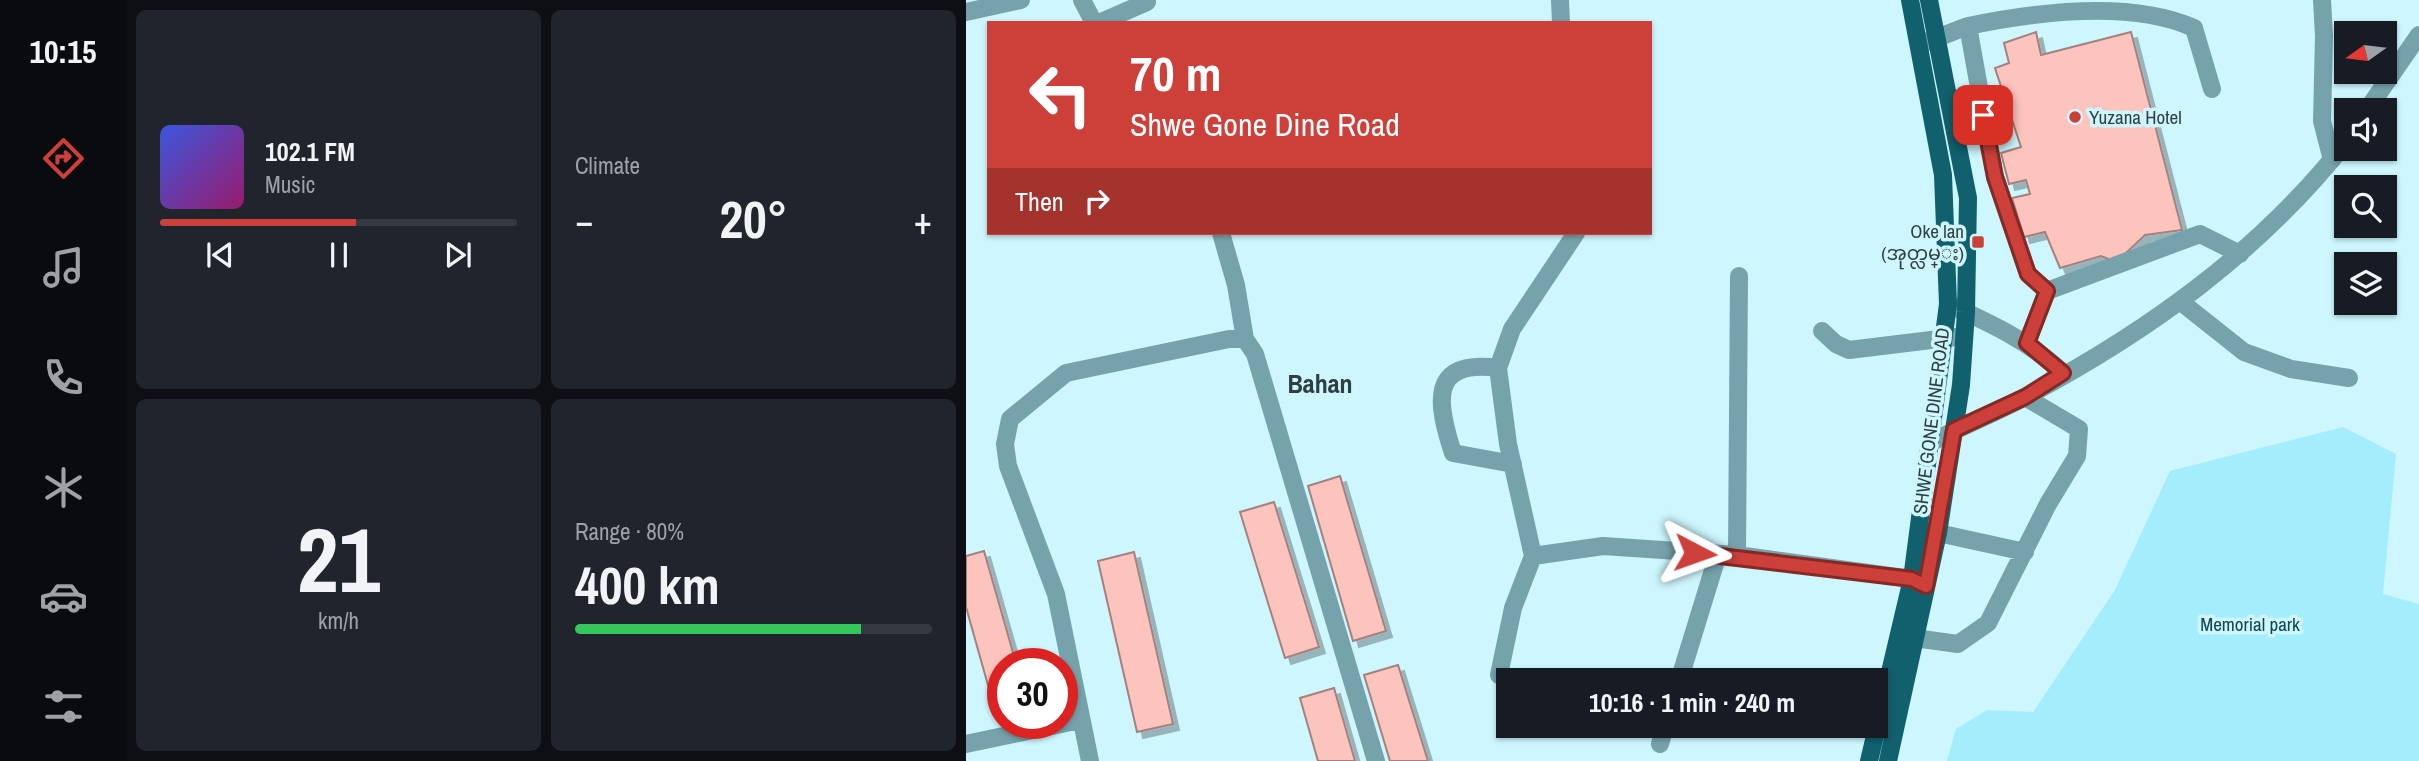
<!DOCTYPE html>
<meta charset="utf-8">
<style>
body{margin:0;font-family:"Archivo Narrow","Noto Sans Myanmar",sans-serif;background:#20242c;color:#f1f3f6;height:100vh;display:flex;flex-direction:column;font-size:26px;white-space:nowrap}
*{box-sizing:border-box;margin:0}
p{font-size:23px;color:#9ea1a6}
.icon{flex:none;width:38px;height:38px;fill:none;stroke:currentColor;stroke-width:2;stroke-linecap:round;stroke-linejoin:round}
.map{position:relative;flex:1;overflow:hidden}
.sheet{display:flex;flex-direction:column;gap:10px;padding:10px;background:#0d0f14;width:840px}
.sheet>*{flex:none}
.banner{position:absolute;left:21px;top:21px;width:665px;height:214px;border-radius:0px;box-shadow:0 2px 5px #0004;background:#cd3f39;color:#fff;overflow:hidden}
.needle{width:46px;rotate:256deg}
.buttons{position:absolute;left:1368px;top:21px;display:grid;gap:14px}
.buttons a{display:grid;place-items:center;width:63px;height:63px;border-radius:0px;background:#171b24;box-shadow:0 2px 5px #0004;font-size:35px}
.speed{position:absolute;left:21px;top:648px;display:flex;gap:14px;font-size:35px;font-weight:700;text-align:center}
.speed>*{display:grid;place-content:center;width:91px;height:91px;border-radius:50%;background:#171b24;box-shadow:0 2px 5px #0004;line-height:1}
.speed .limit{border:10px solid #d22;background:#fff;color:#111}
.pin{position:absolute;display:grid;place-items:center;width:60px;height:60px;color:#fff;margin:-30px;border-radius:14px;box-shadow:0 4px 10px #0006}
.me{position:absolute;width:77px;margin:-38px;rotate:94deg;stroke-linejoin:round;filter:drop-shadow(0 0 5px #0008)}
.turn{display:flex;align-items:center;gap:24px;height:147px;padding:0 28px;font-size:32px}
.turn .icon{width:91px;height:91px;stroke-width:2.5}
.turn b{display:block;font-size:49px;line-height:60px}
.then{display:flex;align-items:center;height:66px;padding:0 28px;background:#0003;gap:14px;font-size:26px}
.big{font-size:52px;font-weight:800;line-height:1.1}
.sheet .tile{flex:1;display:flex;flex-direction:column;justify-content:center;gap:10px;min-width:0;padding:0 24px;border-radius:10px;background:#20242c}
.sheet .dial{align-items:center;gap:0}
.dial b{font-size:91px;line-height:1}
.song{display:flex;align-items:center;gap:21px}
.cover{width:84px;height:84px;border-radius:10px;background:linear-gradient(135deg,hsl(230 70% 55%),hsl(320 70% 35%))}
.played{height:7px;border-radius:4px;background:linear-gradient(90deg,#cd3f39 55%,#363941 55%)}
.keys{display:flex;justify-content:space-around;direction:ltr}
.heat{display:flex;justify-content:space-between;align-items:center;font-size:38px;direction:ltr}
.charge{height:10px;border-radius:5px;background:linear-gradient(90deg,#34c759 80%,#363941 0)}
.sheet .tiles{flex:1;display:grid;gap:10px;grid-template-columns:repeat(2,1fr)}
.trip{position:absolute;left:530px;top:668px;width:392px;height:70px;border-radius:0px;background:#171b24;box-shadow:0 2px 5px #0004;font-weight:800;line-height:70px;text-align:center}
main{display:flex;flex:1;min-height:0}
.tabs{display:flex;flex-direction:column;width:126px;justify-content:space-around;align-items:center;background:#090b0e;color:#9ea1a6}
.tabs .icon{width:49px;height:49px}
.tabs .selected{color:#cd3f39}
.tabs b{font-size:32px;color:#f1f3f6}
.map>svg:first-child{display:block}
.green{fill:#a4edfc}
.building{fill:#fcc4bd;stroke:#a4817d;stroke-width:2;filter:url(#shadow)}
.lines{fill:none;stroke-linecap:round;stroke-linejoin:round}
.minor{stroke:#76a2ab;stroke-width:18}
.major{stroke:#10606d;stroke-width:18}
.route-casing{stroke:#852925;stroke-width:18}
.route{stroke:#cd3f39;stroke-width:12}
.poi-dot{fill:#cd3f39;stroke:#cdf6fe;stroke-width:2.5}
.labels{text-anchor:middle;stroke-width:7;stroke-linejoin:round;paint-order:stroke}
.poi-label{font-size:19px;fill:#2e3e41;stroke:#cdf6fe;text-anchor:start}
.street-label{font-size:19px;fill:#2e3e41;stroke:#cdf6fe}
.park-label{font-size:19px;fill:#11464f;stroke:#cdf6fe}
.district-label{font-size:26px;font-weight:bold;fill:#2e3e41;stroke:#cdf6fe}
</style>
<main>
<nav class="tabs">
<b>10:15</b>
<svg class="icon selected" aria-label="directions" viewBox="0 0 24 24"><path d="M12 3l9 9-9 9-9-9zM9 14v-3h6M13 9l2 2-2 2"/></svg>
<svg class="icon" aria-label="music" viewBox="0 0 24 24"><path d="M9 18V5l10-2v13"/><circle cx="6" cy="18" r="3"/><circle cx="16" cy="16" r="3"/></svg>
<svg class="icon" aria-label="phone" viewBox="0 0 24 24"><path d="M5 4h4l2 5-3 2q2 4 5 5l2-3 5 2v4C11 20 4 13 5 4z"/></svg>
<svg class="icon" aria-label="climate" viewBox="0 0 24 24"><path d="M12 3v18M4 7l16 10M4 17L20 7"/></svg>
<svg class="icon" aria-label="car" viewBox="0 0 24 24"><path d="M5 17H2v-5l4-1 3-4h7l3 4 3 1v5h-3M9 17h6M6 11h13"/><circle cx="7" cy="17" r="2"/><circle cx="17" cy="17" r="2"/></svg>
<svg class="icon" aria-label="filters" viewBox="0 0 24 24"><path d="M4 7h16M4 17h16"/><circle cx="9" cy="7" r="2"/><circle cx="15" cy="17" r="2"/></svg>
</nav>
<section class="sheet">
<div class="tiles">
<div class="tile">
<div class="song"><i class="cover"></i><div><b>102.1 FM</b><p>Music</p></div></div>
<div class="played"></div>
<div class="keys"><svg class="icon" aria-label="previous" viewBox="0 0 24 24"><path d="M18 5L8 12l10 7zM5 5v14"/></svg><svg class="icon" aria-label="pause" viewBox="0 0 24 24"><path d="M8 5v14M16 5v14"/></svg><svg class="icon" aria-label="next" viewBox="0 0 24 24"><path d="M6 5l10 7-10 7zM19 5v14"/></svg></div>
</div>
<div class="tile"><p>Climate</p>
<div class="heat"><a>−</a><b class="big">20°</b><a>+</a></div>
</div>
<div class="tile dial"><b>21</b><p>km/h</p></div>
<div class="tile"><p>Range · 80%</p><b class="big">400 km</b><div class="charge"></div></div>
</div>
</section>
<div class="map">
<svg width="1453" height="761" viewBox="0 0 1453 761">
<defs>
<filter id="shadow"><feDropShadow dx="6" dy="6" stdDeviation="0" flood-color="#0004"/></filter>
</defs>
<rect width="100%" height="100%" fill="#cdf6fe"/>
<!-- green -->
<path class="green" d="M1377 427 1430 454 1417 594 1453 604V761H981L990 729 1021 710 1067 712 1149 590 1204 471Z"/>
<!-- building -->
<path class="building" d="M1070 32 1075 55 1165 32 1216 230 1179 235 1159 254 1145 260 1135 256 1094 268 1079 232 1058 237 1046 198 1064 194 1060 180 1043 184 1035 153 1055 147 1029 68 1043 63 1038 43Z
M374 476 420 631 387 641 342 486Z
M308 502 353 647 319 658 274 512Z
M18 551 50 663H37V700L27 703 0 607V556Z
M168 552 207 724 171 732 132 561Z
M432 665 462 761H424L398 675Z
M368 688 389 761H352L334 698Z"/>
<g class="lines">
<!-- minor -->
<path class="minor" d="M116 0 128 23
M594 0 595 23
M1356 0 1358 36 1356 121 1366 160
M0 12 55 0
M133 23 181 2
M1002 26C1070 12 1165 0 1228 28L1246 89
M955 44 1002 26 1029 177 1062 274 1081 291 1234 234 1274 254
M1401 110 1453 35
M255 233 270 285 279 339 289 354 410 761
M1215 302 1278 352 1325 369 1383 378
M982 304C1024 323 1063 341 1097 373
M856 331 870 344 883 350 998 336
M1061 343 1081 291
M532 368C462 359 471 404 487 453L547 464
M966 442C996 426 1027 414 1057 398 1180 333 1294 252 1381 141
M954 529 1059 552
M771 555 773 276
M567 556 542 444 532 368 546 329 610 233
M934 636 992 644 1022 623 1082 504 1111 456 1113 429 1059 397
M533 675 547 608 567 556 637 546 771 555 946 579 960 586
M713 681 752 554
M0 744 114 720
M694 744 699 726
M124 761 90 594 42 466 39 444 44 419 100 373 263 339H279"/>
<!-- major -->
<path class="major" d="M903 761 946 579 982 304 977 175 944 0
M922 761 972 533 995 385 1000 312 1002 198 963 0"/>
</g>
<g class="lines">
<!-- route casing -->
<g class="route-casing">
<path id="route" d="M729 553 946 579 960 586 988 430 1059 397 1097 373 1061 343 1081 291 1062 274 1029 177 1017 115"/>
</g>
<!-- route -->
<use href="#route" class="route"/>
</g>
<!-- markers -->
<g class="poi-dot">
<circle cx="1109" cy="117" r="7"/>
<rect x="1005" y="235" width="14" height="14" rx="3.5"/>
</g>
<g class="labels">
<!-- poi labels -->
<g class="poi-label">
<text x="1123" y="124">Yuzana Hotel</text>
<text x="998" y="238" text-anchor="end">Oke lan<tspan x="998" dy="22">(အုတ္လမ္း)</tspan></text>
</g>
<!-- street labels -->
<g class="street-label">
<text transform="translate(965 421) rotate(-83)" y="7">SHWE GONE DINE ROAD</text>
</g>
<!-- park labels -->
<g class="park-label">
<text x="1284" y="631">Memorial park</text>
</g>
<!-- district labels -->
<g class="district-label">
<text x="354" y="393">Bahan</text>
</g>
</g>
</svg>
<div class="buttons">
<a><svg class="needle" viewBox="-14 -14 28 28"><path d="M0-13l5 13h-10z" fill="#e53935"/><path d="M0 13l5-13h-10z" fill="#9ea1a6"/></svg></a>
<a><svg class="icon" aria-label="sound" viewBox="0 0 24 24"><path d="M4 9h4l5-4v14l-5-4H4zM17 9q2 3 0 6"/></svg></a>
<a><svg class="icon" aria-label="search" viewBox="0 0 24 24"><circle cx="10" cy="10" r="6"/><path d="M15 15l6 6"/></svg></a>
<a><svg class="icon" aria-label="layers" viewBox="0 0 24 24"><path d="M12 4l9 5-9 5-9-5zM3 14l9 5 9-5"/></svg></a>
</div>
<div class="speed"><div class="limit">30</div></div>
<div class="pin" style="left:1017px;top:115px;background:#d93025"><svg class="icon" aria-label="arrive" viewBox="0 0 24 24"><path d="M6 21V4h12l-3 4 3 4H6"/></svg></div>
<svg class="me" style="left:729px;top:553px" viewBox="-20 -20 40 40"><path d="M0-17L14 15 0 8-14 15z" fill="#cd3f39" stroke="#fff" stroke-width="4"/></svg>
<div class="trip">10:16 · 1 min · 240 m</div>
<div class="banner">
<div class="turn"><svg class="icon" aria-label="left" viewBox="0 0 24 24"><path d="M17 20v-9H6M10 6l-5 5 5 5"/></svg><div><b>70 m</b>Shwe Gone Dine Road</div></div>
<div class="then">Then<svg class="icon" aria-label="right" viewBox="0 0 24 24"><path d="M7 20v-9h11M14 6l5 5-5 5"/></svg></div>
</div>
</div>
</main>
